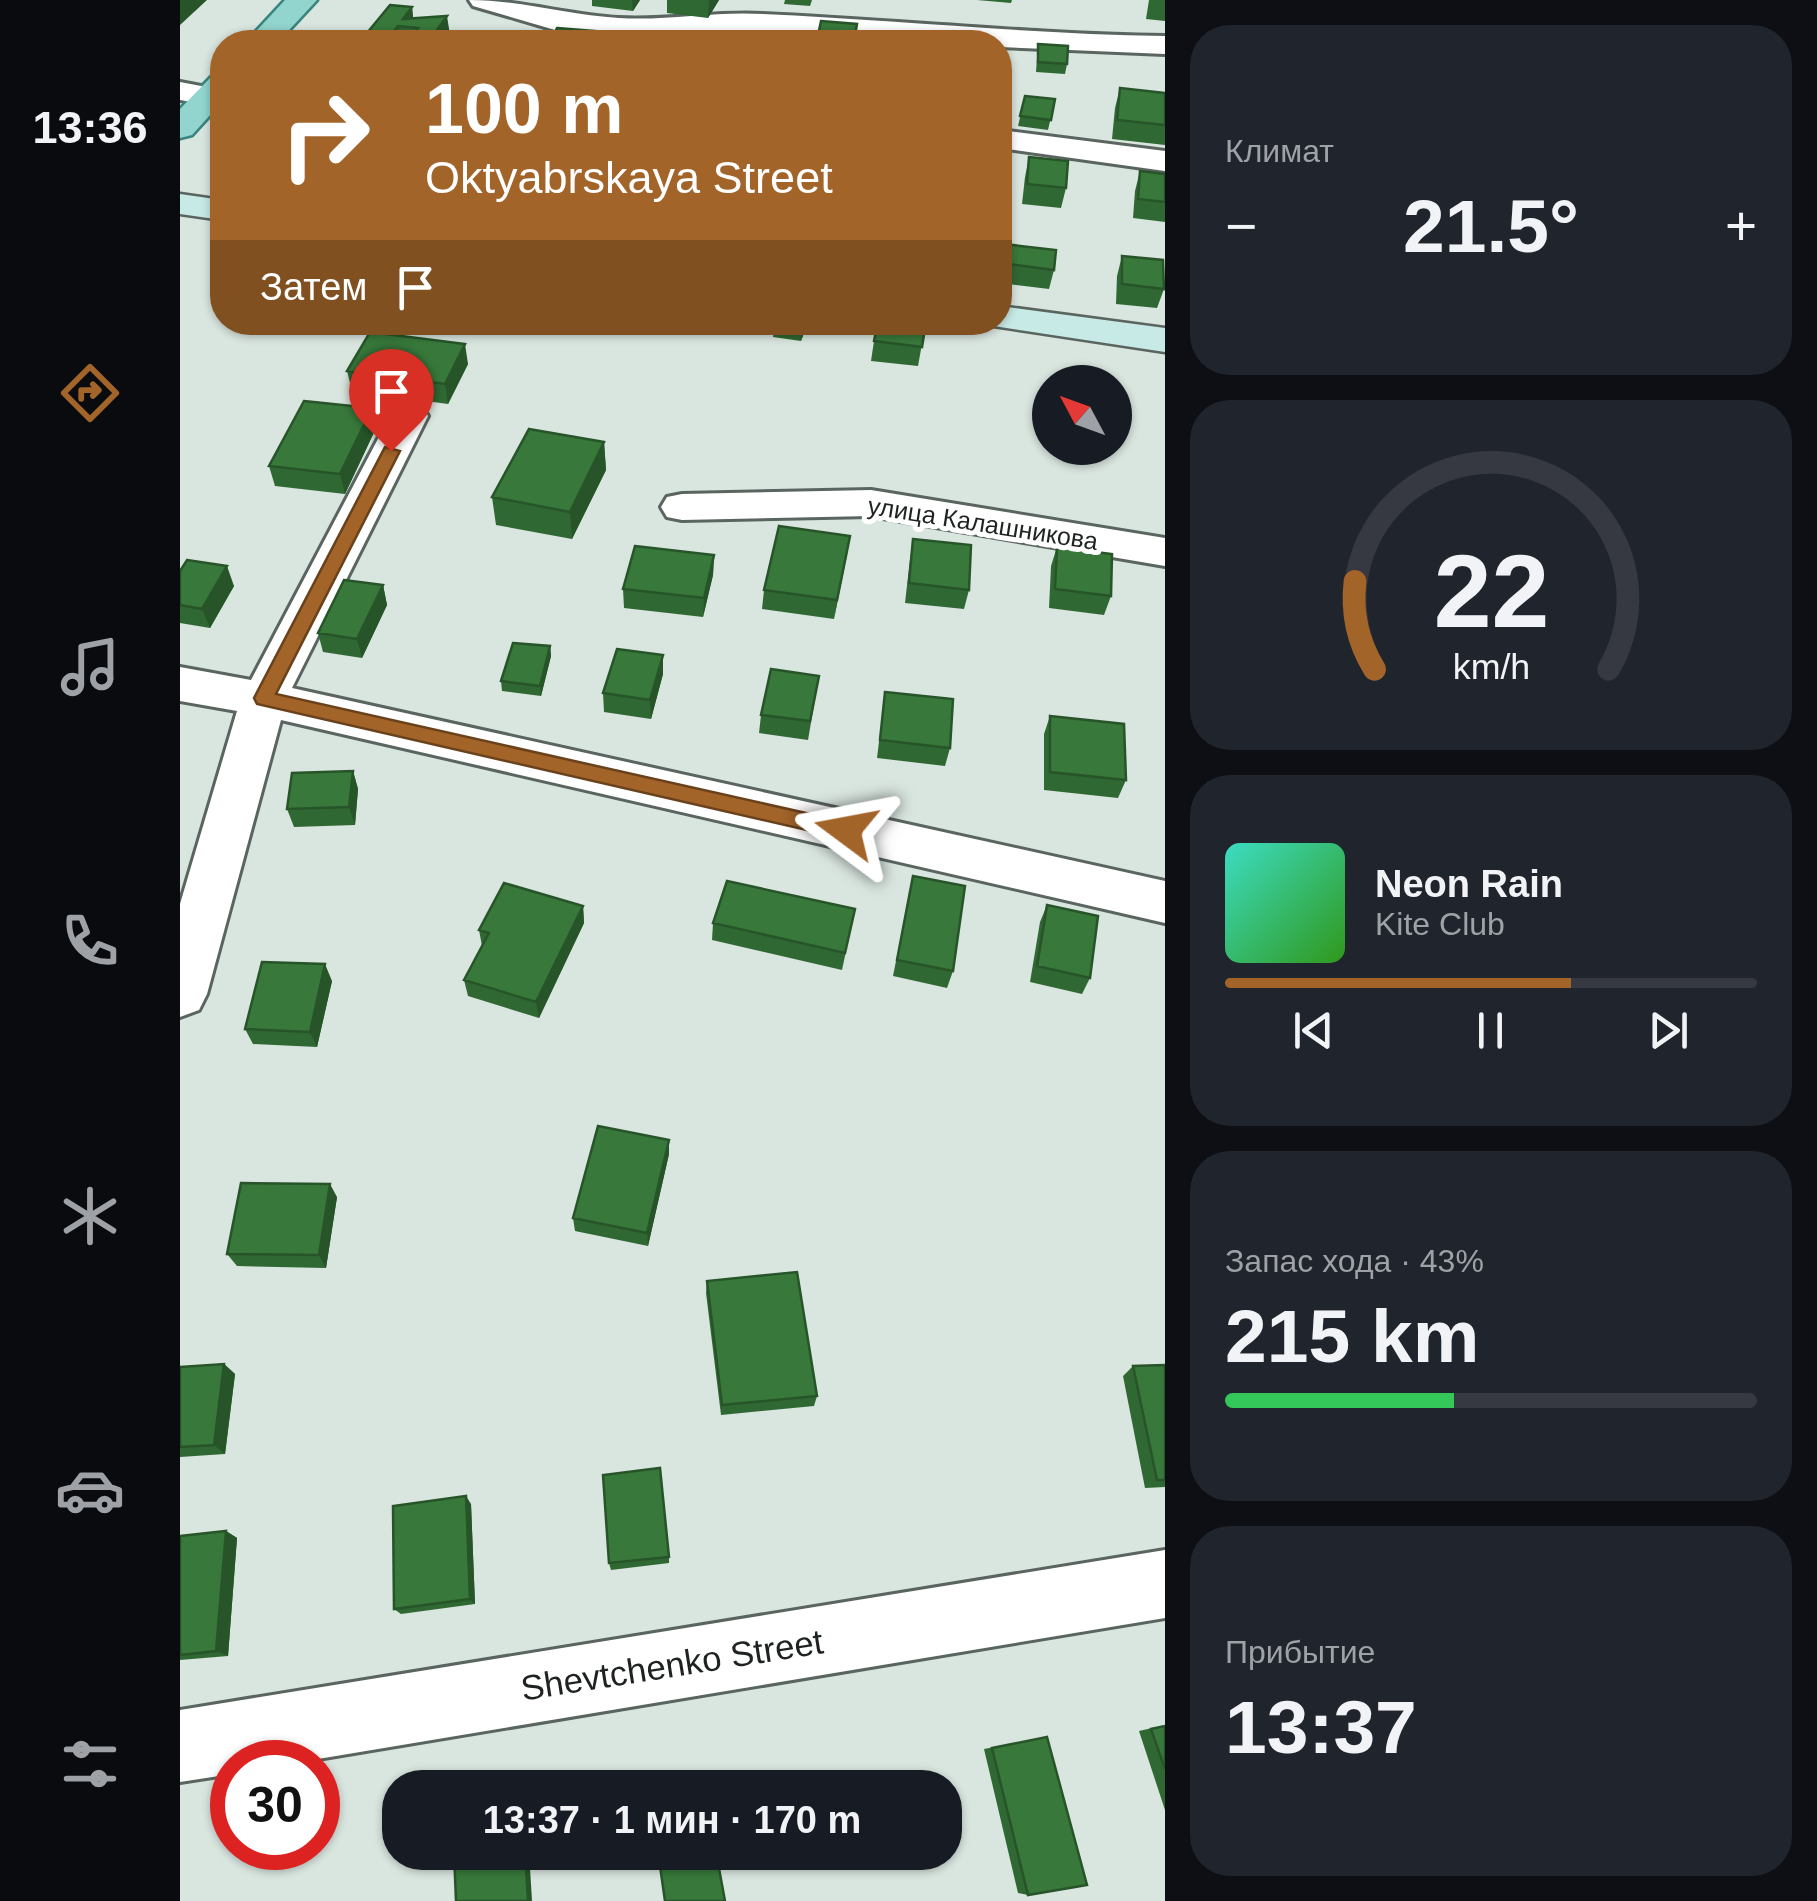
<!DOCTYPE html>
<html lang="ru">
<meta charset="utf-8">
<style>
body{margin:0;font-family:Arial,sans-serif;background:#20242c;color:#f1f3f6;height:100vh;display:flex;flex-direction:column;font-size:38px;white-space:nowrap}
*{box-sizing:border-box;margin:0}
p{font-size:32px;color:#9ea1a6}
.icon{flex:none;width:55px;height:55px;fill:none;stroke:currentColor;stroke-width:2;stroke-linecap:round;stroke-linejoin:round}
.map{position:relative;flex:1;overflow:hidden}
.side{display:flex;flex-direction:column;gap:25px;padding:25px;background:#0d0f14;width:652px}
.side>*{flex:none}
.guide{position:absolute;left:30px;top:30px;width:802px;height:305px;border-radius:40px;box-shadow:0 2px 8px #0004;background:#a26429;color:#fff;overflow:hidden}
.needle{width:65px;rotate:311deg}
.tools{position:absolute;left:852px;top:365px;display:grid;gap:20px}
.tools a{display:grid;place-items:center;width:100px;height:100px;border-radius:50%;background:#171b24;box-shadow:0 2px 8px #0004;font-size:50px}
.speed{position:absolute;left:30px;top:1740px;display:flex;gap:20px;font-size:50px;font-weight:700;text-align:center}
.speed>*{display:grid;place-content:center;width:130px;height:130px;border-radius:50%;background:#171b24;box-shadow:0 2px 8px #0004;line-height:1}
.speed .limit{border:15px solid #d22;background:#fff;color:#111}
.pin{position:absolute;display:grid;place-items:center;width:85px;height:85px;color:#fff;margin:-102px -42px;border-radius:50% 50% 50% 0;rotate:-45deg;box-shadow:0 0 10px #0007}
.pin .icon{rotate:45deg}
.me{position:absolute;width:110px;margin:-55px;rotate:283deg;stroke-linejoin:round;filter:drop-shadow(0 0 8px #0008)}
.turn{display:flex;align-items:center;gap:35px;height:210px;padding:0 50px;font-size:45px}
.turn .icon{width:130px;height:130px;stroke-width:2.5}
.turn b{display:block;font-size:70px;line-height:85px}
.then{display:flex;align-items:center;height:95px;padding:0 50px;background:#0003;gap:20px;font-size:38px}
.big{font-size:75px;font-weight:600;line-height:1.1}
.side .card{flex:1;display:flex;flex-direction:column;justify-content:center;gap:15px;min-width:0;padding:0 35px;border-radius:40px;background:#20242c}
.side .dial{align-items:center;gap:0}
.dial svg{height:260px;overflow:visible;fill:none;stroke:#363941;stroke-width:7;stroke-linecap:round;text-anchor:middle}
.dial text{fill:#f1f3f6;stroke:none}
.song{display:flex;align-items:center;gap:30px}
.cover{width:120px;height:120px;border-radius:15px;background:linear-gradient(135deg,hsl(170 70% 55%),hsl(110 70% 35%))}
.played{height:10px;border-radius:5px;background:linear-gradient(90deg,#a26429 65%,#363941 65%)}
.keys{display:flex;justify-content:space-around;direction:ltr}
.heat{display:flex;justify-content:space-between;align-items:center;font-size:55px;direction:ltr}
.charge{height:15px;border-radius:8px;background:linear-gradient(90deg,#34c759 43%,#363941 0)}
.trip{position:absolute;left:202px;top:1770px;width:580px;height:100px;border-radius:40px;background:#171b24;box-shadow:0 2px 8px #0004;font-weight:600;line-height:100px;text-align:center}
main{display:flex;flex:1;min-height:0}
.tabs{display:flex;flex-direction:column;width:180px;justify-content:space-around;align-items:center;background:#090b0e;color:#9ea1a6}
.tabs .icon{width:70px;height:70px}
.tabs .current{color:#a26429}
.tabs b{font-size:45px;color:#f1f3f6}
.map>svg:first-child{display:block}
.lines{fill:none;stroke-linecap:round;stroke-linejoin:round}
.minor-casing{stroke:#5a6560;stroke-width:6}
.secondary-casing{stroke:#5a6560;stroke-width:5}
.primary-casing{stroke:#39847c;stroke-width:5}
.minor{fill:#fff;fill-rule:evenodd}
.secondary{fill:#c8eae6;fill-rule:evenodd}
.primary{fill:#91d5ce;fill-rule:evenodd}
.wall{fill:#306833}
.shaded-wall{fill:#275529}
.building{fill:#38793b;stroke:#275529;stroke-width:2.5}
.route{fill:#a26429;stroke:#69411b;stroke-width:2.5}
.labels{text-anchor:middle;stroke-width:10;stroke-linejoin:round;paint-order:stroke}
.far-street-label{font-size:25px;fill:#1e2320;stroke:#fff}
.near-street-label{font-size:35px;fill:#1e2320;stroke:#fff}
</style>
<main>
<nav class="tabs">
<b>13:36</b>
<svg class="icon current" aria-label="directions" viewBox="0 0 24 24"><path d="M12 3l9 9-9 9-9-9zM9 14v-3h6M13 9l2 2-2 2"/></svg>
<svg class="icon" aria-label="music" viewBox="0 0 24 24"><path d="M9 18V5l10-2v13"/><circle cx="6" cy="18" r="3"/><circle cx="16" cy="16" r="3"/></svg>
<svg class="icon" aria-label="phone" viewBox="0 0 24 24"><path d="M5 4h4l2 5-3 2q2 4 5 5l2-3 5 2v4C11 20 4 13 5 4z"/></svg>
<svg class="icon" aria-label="climate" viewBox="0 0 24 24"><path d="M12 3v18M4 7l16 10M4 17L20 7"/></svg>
<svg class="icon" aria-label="car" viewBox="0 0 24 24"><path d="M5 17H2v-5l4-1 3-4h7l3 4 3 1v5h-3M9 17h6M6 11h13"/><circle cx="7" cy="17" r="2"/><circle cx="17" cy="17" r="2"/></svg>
<svg class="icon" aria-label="filters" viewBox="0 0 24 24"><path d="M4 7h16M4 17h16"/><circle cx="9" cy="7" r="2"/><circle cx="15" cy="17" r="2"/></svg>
</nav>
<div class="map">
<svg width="985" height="1901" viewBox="0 0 985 1901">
<rect width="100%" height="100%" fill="#d9e5df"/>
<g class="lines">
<!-- minor casing -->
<g class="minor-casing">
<path id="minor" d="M289 0C340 0 387 15 439 18 487 21 535 11 583 14 717 20 850 34 985 36V54L820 47V42L578 31 442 36 375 30 293 6Z
M0 82 42 90V101L31 105 0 100Z
M820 130 985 151V171L820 148Z
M229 404 243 408 248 416 112 688 985 881V923L101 720 27 994 19 1010 0 1017V904L57 711 0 701V667L71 680 210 416 215 408Z
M691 490 985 538V566L691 516 502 520 487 517 481 507 487 497 502 494Z
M985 1550V1618L120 1762H52V1774L0 1782V1710Z"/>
</g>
<!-- secondary casing -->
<g class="secondary-casing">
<path id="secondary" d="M0 194 42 200V220L0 214Z
M820 306 985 328V352L807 325 820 322Z"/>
</g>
<!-- primary casing -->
<g class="primary-casing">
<path id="primary" d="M105 0H137L98 42H66Z
M42 74V102L12 135 0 138V109L31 77Z"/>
</g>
<!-- minor -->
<use href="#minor" class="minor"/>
<!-- secondary -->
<use href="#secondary" class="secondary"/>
<!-- primary -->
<use href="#primary" class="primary"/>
</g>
<!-- wall -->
<path class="wall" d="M412 0H460L453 11 412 6Z
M487 0H539L528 18 487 13Z
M605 0H632L630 6 604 4Z
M797 0H832L831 3Z
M969 0H985V21L966 19Z
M232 7 233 18 270 35 264 42H189L187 33Z
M858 44 887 64 885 74 856 72Z
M940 88 985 93V145L932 139 935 108Z
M845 96 875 99 868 130 838 126Z
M849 157 886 188 881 208 842 204 845 177Z
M960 171 985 174V222L953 218 955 191Z
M42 224V258H38L32 238Z
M824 244 874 270 869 289 820 283V261Z
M942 256 984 289 977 308 936 304 937 276Z
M402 322H454L451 330Z
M534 322H567L563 331 534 326Z
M628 322 621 341 593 337 594 326Z
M746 322 738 366 691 361 694 341Z
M288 364 268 404 172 391 167 371Z
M192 408 196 428 165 494 95 486 89 466Z
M424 442 426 470 392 539 316 525 312 497Z
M670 536 654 619 582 609 584 590Z
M733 539 789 590 784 609 725 603 730 559Z
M877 547 931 596 924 615 869 608 871 566Z
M534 555 533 575 523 617 444 608 443 589Z
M0 571 54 586 30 628 0 623Z
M203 585 207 605 182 658 143 652 138 633Z
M370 646 371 656 361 696 322 691 321 681Z
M483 655V674L471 719 424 712 423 693Z
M639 676 628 740 579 733 581 715Z
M705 692 770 748 765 766 697 758Z
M870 716 946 780 938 798 864 790V734Z
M173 771 178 789 175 825 114 827 107 809Z
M733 876 773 971 767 988 713 976Z
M867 905 910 978 902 994 850 982 860 922Z
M403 906 404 923 359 1018 288 996 284 980 302 946 299 930Z
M675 909 662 970 532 940 533 923Z
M152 981 137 1047 73 1044 65 1029Z
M489 1154 468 1246 395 1231 393 1218Z
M157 1197 146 1268 57 1266 47 1254Z
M527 1281 637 1396 634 1406 541 1415 526 1293Z
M44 1364 55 1374 45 1454 0 1457V1367Z
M985 1365V1487L965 1488 943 1376 953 1366Z
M291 1504 295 1604 221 1614 214 1609Z
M46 1531 57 1538 48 1656 0 1660V1536Z
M489 1557V1563L431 1570 429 1563Z
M985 1725V1810L959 1731Z
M867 1737 848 1895 838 1893 804 1749Z"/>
<!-- shaded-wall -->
<path class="shaded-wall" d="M0 0H27L0 25Z
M452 0H460L453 11Z
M529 0H539L528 18Z
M232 7 234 26 223 19Z
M267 16 270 35 264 42H252V37Z
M218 26 221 42H211L210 36Z
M625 322H628L621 341 622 331Z
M285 344 288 364 268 404 265 384Z
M192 408 196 428 165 494 160 474Z
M424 442 426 470 392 539 390 512Z
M670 536 667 555 654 619 657 600Z
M534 555 533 575 523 617 524 598Z
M47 566 54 586 30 628 22 609Z
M203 585 207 605 182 658 177 639Z
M370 646 371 656 361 696 360 686Z
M483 655V674L471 719 470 700Z
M173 771 178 789 175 825 169 807Z
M403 906 404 923 359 1018 356 1002Z
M145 964 152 981 137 1047 130 1032Z
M489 1140V1154L468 1246 467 1233Z
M150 1184 157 1197 146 1268 139 1255Z
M44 1364 55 1374 45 1454 34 1445Z
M286 1496 291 1504 295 1604 290 1599Z
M46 1531 57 1538 48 1656 36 1651Z
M345 1852H349L352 1901H348Z"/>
<!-- building -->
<path class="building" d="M210 5 232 7 223 19 267 16 252 37 233 35 238 28 218 26 210 36 187 33Z
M641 21 677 24 674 42 637 40Z
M377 28 416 31 411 42H371Z
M771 35 806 39V42H769Z
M858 44 888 46 887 64 858 62Z
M940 88 985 93V125L937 120Z
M845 96 875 99 871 120 840 116Z
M849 157 888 161 886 188 847 184Z
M960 171 985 174V202L958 199Z
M42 224V239L32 238Z
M824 244 876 250 874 270 821 263Z
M942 256 983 260 984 289 942 284Z
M596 322H625L622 331 594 326Z
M698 322H746L742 347 694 341Z
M190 332 285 344 265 384 167 371Z
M124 401 192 408 160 474 89 466Z
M349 429 424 442 390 512 312 497Z
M599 526 670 536 657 600 584 590Z
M733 539 791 545 789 590 729 583Z
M455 546 534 555 524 598 443 589Z
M877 547 932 554 931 596 875 589Z
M7 560 47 566 22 609 0 605V571Z
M164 580 203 585 177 639 138 633Z
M333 643 370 646 360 686 321 681Z
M437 649 483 655 470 700 423 693Z
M591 669 639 676 630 721 581 715Z
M705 692 773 699 770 748 700 740Z
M870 716 944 724 946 780 870 772Z
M173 771 169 807 107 809 112 773Z
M733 876 785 886 773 971 717 960Z
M547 881 675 909 665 953 533 923Z
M324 883 403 906 356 1002 284 980 309 933 299 930Z
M867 905 918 916 910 978 857 966Z
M82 962 145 964 130 1032 65 1029Z
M418 1126 489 1140 467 1233 393 1218Z
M61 1183 150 1184 139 1255 47 1254Z
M617 1272 637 1396 542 1405 527 1281Z
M44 1364 34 1445 0 1447V1367Z
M985 1365V1480H977L953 1366Z
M480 1468 489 1557 429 1563 423 1475Z
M286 1496 290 1599 214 1609 213 1506Z
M46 1531 36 1651 0 1655V1536Z
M985 1726V1769L971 1729Z
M867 1737 907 1885 848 1895 812 1748Z
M274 1852H345L348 1901H276Z
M478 1852H536L545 1901H485Z"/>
<!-- route -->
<path class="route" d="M205 447 220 451 96 694 666 822 673 825V836L666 839 77 704 74 698Z"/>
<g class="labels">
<!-- far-street labels -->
<g class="far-street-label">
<text transform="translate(803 523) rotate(9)" y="9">улица Калашникова</text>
</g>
<!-- near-street labels -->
<g class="near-street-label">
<text transform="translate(492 1665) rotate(-9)" y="12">Shevtchenko Street</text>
</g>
</g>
</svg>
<div class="tools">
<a><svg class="needle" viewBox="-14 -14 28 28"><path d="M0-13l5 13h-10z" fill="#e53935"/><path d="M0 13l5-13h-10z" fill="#9ea1a6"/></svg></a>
</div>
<div class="speed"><div class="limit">30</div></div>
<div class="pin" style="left:211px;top:451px;background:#d93025"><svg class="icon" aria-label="arrive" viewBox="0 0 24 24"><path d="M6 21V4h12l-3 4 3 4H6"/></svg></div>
<svg class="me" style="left:666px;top:830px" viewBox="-20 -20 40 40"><path d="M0-17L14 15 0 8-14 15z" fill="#a26429" stroke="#fff" stroke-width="4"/></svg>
<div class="trip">13:37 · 1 мин · 170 m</div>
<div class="guide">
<div class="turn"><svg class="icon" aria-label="right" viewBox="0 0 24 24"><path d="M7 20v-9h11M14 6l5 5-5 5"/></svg><div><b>100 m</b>Oktyabrskaya Street</div></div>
<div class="then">Затем<svg class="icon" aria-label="arrive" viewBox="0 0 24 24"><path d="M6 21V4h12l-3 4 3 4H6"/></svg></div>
</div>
</div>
<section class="side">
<div class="card"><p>Климат</p>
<div class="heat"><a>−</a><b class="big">21.5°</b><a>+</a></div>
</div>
<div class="card dial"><svg viewBox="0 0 100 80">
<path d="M14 69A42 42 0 1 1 86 69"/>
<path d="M14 69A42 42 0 0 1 8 42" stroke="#a26429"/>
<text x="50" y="56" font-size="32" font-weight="700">22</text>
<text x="50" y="72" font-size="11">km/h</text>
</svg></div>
<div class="card">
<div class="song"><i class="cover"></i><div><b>Neon Rain</b><p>Kite Club</p></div></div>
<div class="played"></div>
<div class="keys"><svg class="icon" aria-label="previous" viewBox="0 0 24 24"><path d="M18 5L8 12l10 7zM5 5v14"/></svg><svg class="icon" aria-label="pause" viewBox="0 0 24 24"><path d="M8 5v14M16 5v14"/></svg><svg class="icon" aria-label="next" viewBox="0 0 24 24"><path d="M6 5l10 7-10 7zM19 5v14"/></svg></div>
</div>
<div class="card"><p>Запас хода · 43%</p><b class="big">215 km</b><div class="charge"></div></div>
<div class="card"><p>Прибытие</p><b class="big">13:37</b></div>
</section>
</main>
